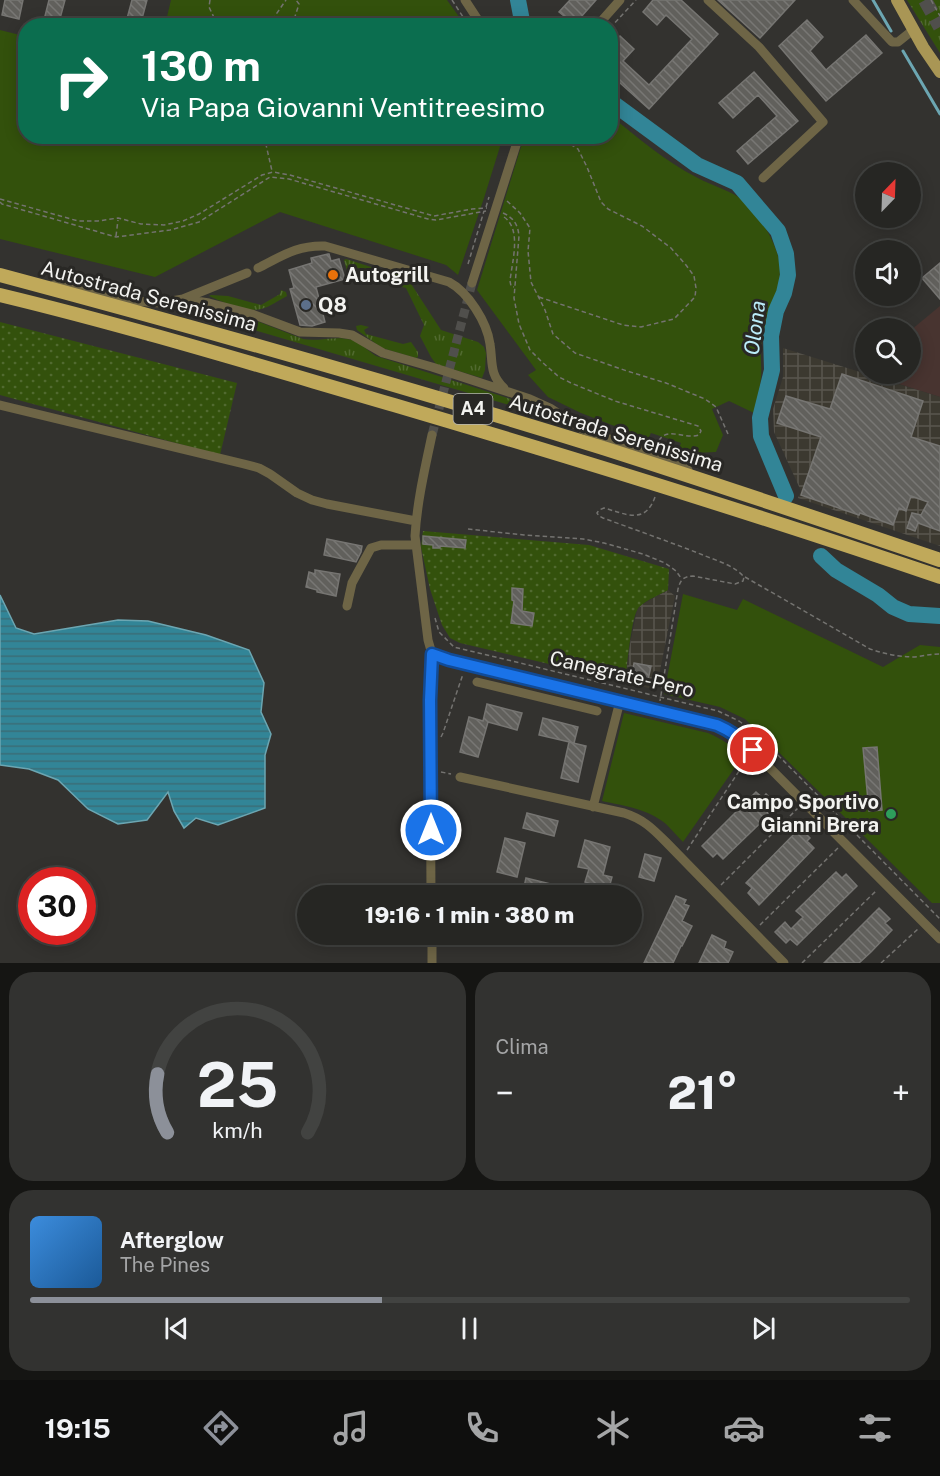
<!DOCTYPE html>
<html lang="it">
<meta charset="utf-8">
<style>
body{margin:0;font-family:"Public Sans",sans-serif;background:#323230;color:#f1f3f6;height:100vh;display:flex;flex-direction:column;font-size:22px;white-space:nowrap}
*{box-sizing:border-box;margin:0}
p{font-size:20px;color:#a4a5a6}
.icon{flex:none;width:33px;height:33px;fill:none;stroke:currentColor;stroke-width:2;stroke-linecap:round;stroke-linejoin:round}
.map{position:relative;height:963px;overflow:hidden}
.sheet{display:flex;flex-direction:column;gap:9px;padding:9px;background:#151513;flex:1}
.sheet>*{flex:none}
.banner{position:absolute;left:18px;top:18px;width:600px;height:126px;border-radius:24px;box-shadow:0 3px 15px #0003,0 0 0 2px #424341;background:#0b6e4f;color:#fff;overflow:hidden}
.needle{width:39px;rotate:23deg}
.tools{position:absolute;left:855px;top:162px;display:grid;gap:12px}
.tools a{display:grid;place-items:center;width:66px;height:66px;border-radius:50%;background:#262623;box-shadow:0 3px 15px #0003,0 0 0 2px #424341;font-size:30px}
.speed{position:absolute;left:18px;top:867px;display:flex;gap:12px;font-size:30px;font-weight:700;text-align:center}
.speed>*{display:grid;place-content:center;width:78px;height:78px;border-radius:50%;background:#262623;box-shadow:0 3px 15px #0003,0 0 0 2px #424341;line-height:1}
.speed .limit{border:9px solid #d22;background:#fff;color:#111}
.pin{position:absolute;display:grid;place-items:center;width:51px;height:51px;color:#fff;margin:-26px;border:3px solid #fff;border-radius:50%;box-shadow:0 2px 6px #0007}
.me{position:absolute;width:66px;margin:-33px;rotate:0deg;stroke-linejoin:round;filter:drop-shadow(0 0 4px #0008)}
.turn{display:flex;align-items:center;gap:21px;height:126px;padding:0 24px;font-size:27px}
.turn .icon{width:78px;height:78px;stroke-width:2.5}
.turn b{display:block;font-size:42px;line-height:51px}
.big{font-size:45px;font-weight:800;line-height:1.1}
.sheet .tile{flex:1;display:flex;flex-direction:column;justify-content:center;gap:9px;min-width:0;padding:0 21px;border-radius:24px;background:#323230}
.sheet .dial{align-items:center;gap:0}
.dial svg{height:156px;overflow:visible;fill:none;stroke:#424341;stroke-width:7;stroke-linecap:round;text-anchor:middle}
.dial text{fill:#f1f3f6;stroke:none}
.song{display:flex;align-items:center;gap:18px}
.cover{width:72px;height:72px;border-radius:9px;background:linear-gradient(135deg,hsl(210 70% 55%),hsl(210 70% 35%))}
.played{height:6px;border-radius:3px;background:linear-gradient(90deg,#8c9099 40%,#424341 40%)}
.keys{display:flex;justify-content:space-around;direction:ltr}
.heat{display:flex;justify-content:space-between;align-items:center;font-size:33px;direction:ltr}
.sheet .tiles{flex:1;display:grid;gap:9px;grid-template-columns:1fr 1fr}
.tile:last-child{grid-column:span 2}
.trip{position:absolute;left:297px;top:885px;width:345px;height:60px;border-radius:30px;background:#262623;box-shadow:0 3px 15px #0003,0 0 0 2px #424341;font-weight:800;line-height:60px;text-align:center}
.tabs{display:flex;height:96px;justify-content:space-around;align-items:center;background:#0f0f0e;color:#a4a5a6}
.tabs .icon{width:42px;height:42px}
.tabs .on{color:#8c9099}
.tabs b{font-size:27px;color:#f1f3f6}
.map>svg:first-child{display:block}
.commercial{fill:#483430}
.industrial{fill:url(#industrial-grid)}
.grass{fill:url(#grass-tufts)}
.park{fill:#33510c}
.garden{fill:url(#garden-dots)}
.water{fill:url(#water-rules);stroke:#6ca6b2;stroke-width:1.5}
.lines{fill:none;stroke-linecap:round;stroke-linejoin:round}
.stream{stroke:#6ca6b2;stroke-width:3}
.river{stroke:#328597;stroke-width:16}
.building{fill:url(#building-back-hatch);stroke:#767572;stroke-width:1.5}
.minor-tunnel{stroke:#504f4c;stroke-width:9;stroke-dasharray:9 4.5;stroke-linecap:butt}
.highway-tunnel{stroke:#504f4c;stroke-width:14;stroke-dasharray:14 7;stroke-linecap:butt}
.path{stroke:#747370;stroke-width:1.5;stroke-dasharray:4.5 3;stroke-linecap:butt}
.minor{stroke:#6e6546;stroke-width:9}
.major{stroke:#a99655;stroke-width:12}
.highway{stroke:#c0a95a;stroke-width:14}
.route-casing{stroke:#114b97;stroke-width:15}
.route{stroke:#1a73e8;stroke-width:10}
.food-dot{fill:#e8710a;stroke:#292825;stroke-width:2}
.service-dot{fill:#5c6f8a;stroke:#292825;stroke-width:2}
.leisure-dot{fill:#2e9e5b;stroke:#292825;stroke-width:2}
.labels{text-anchor:middle;stroke-width:6;stroke-linejoin:round;paint-order:stroke}
.shield{fill:#292825;stroke:#b6b6b3;stroke-width:1.5}
.shield-label{font-size:18px;font-weight:bold;fill:#f3f3f0}
.poi-label{font-size:20px;font-weight:bold;fill:#f3f3f0;stroke:#292825;text-anchor:start}
.street-label{font-size:20px;fill:#f3f3f0;stroke:#292825}
.water-label{font-size:21px;font-style:italic;fill:#bbecf9;stroke:#292825}
</style>
<div class="map">
<svg width="940" height="963" viewBox="0 0 940 963">
<defs>
<pattern id="industrial-grid" width="8" height="8" patternUnits="userSpaceOnUse" patternTransform="scale(1.5)"><rect width="8" height="8" fill="#3c3930"/><path d="M0 4h8M4 0v8" fill="none" stroke="#59564e"/></pattern>
<pattern id="grass-tufts" width="24" height="20" patternUnits="userSpaceOnUse" patternTransform="scale(1.5)"><rect width="24" height="20" fill="#33510c"/><path d="M3 7l-1-3M5 7V3M7 7l1-3M15 17l-1-3M17 17v-4M19 17l1-3" fill="none" stroke="#516a30"/></pattern>
<pattern id="garden-dots" width="8" height="8" patternUnits="userSpaceOnUse" patternTransform="scale(1.5)"><rect width="8" height="8" fill="#33510c"/><path d="M2 2h.1M6 6h.1" fill="none" stroke="#516a30" stroke-width="1.8" stroke-linecap="round"/></pattern>
<pattern id="water-rules" width="6" height="5" patternUnits="userSpaceOnUse" patternTransform="scale(1.5)"><rect width="6" height="5" fill="#328597"/><path d="M0 2.5h6" fill="none" stroke="#3b6d77"/></pattern>
<pattern id="building-back-hatch" width="6" height="6" patternUnits="userSpaceOnUse" patternTransform="scale(1.5)"><rect width="6" height="6" fill="#61605c"/><path d="M-1 5l2 2M0 0l6 6M5-1l2 2" fill="none" stroke="#787774"/></pattern>
</defs>
<rect width="100%" height="100%" fill="#33322f"/>
<!-- commercial -->
<path class="commercial" d="M940 306V397L861 372 865 369 866 374H910L911 330Z"/>
<!-- industrial -->
<path class="industrial" d="M783 348 940 397V546L798 498 801 491 774 432 773 409 783 377Z
M668 590 675 596 656 690 625 682 630 644 637 610 641 605Z"/>
<!-- grass -->
<path class="grass" d="M907 0H940V53Z
M346 259 393 274 399 272 404 273 441 330 478 342 484 347 486 353 485 370 482 378 436 364 431 357 420 336 424 325 406 288 394 285 395 280 362 270 356 267 347 271 344 260Z
M281 290 286 292 287 296C279 300 270 307 261 309 250 313 219 301 209 296L211 295 228 296 261 305 280 294Z
M191 305H196L254 320 303 339C319 342 336 335 352 340 361 343 368 351 376 356L523 403 544 411 543 415 189 311Z
M361 325 369 327 364 330 366 334 403 344 411 342 418 352V357L416 358 382 348 357 330 356 326Z"/>
<!-- park -->
<path class="park" d="M171 0H447L465 25H165Z
M0 30 24 36 25 33 26 136 503 137 484 198 458 275 446 265 280 212 155 277 0 239Z
M611 116C638 138 665 161 696 177 712 186 731 190 745 202 760 215 781 250 780 270 780 295 764 320 761 345 760 355 762 366 761 377 760 389 757 401 754 413L729 401 712 409 723 435 716 452 693 453 679 448 681 443 651 433 648 439 581 413 548 397 528 375 536 370 477 290 524 137 610 136Z
M683 594 737 610 743 599 883 667 920 645 940 647V903H932L745 719 720 707 664 694Z
M624 713 708 733C722 739 732 746 743 756L683 842C677 836 672 830 666 824 648 809 625 806 602 801Z"/>
<!-- garden -->
<path class="garden" d="M0 322 237 383 220 455 0 395Z
M423 531 589 545 669 569 668 590C659 595 647 600 639 607 631 616 627 668 625 682L460 643 450 638 442 625 430 589 421 547Z"/>
<!-- water -->
<path class="water" d="M0 595 16 628 34 634 118 620 148 621 206 635 249 650 264 683 261 712 271 734 265 755V808L218 825 196 818 184 828 174 811 168 792 147 820 118 824 88 809 58 780 29 769 0 765Z"/>
<g class="lines">
<!-- stream -->
<path class="stream" d="M873 0 891 31
M903 51 940 114"/>
<!-- river -->
<path class="river" d="M518 0 523 26
M610 101 697 165 737 183 778 231 786 254 788 275 784 293 776 311 771 336 772 370 760 418 761 436 786 496
M821 556 836 570 878 595 893 607 909 614 940 616"/>
</g>
<!-- building -->
<path class="building" d="M5 0H23L19 19 2 15Z
M49 0H65L58 26 43 24Z
M132 0H147L140 26H125Z
M570 0H596L573 26H555L564 16 559 12Z
M653 0H681L718 34 649 109 610 74V46L620 36 634 49 623 61 649 85 692 39 666 15 657 25 643 12Z
M718 0H795L760 38Z
M807 20 823 37 810 51 826 70 866 35 882 53 826 101 779 46Z
M754 72 798 121 748 164 737 151 777 116 758 95 733 118 719 103Z
M328 254H329L331 261 339 259 345 279 316 287 325 322 312 326 300 325 290 289 294 288 289 270 312 263 311 258Z
M940 263V299L922 278Z
M842 374 923 401 911 437 940 446V531L918 523 915 531 907 528 912 513 921 515 928 502 911 496 906 511 899 508 893 525 860 513 859 515 801 495 821 437 777 423 786 396 830 409Z
M423 536 466 540 465 548 440 546V548H433V545L423 544Z
M327 539 362 546 361 552 356 562 324 555Z
M315 570 340 574 336 596 317 592V590L306 587 309 572 315 574Z
M512 588 523 589 522 611 534 613 532 626 511 623 514 601 512 600Z
M634 663 651 666 648 680 632 677Z
M487 704 522 713 517 730 488 722 478 757 460 752 469 717 483 721Z
M543 718 578 727 574 743 539 735Z
M569 742 586 746 578 782 561 778Z
M877 747 882 810 869 811 863 748Z
M756 792 763 798 766 794 778 806 723 859 717 853 713 857 702 846Z
M527 813 558 821 554 836 523 828Z
M800 828 810 838 807 841 814 848 759 905 748 893 752 888 746 883Z
M505 838 525 843 517 877 497 872Z
M585 840 610 847 603 875 612 877 609 888 627 893V896H591L594 885 585 882 589 869 578 867Z
M645 854 661 858 654 881 639 877Z
M836 872 842 878 846 874 857 886 797 945 790 939 786 943 775 932 785 922 791 929 803 917 796 911Z
M526 878 555 885 552 896H522Z
M676 896 686 900 684 904 689 906 682 921 692 926 682 946H681L673 963H644Z
M879 908 890 919 885 923 892 930 871 952 859 963H824Z
M712 935 726 942 724 948 733 952 728 963H699Z"/>
<g class="lines">
<!-- minor-tunnel -->
<path class="minor-tunnel" d="M432 435 472 283"/>
<!-- highway-tunnel -->
<path class="highway-tunnel" d="M925 0 940 27"/>
<!-- path -->
<path class="path" d="M210 0 209 7 218 26
M452 0 469 26
M931 0 940 16
M268 26 286 0
M292 26 299 4 296 0
M610 28 636 0
M264 136 272 171
M0 199 78 221H98L118 218 141 224 164 225 183 221 199 214 262 175 273 172 290 175 434 216 472 209 487 208
M507 201 520 213 530 228 528 251 531 282 545 310 553 334 575 353 627 371 666 383 705 399 716 407 728 434
M0 202 2 204 116 237 170 230 199 222 270 177 289 179 428 219 436 220 486 211
M486 207 489 197
M503 213C514 218 518 225 519 236L514 298 519 324 530 350 542 362 559 377 571 383 615 401 698 426 701 431 699 435C683 440 664 424 657 445
M504 217C522 229 512 262 510 281L511 286 514 287
M116 236 118 220
M468 264 484 211
M539 297 623 325 641 327 674 319 695 297 696 288 694 276 686 265 671 248 642 226 608 209 601 202 587 167 578 149 557 136
M655 497C645 525 626 514 604 508L599 510 597 513 599 516 603 518C636 530 670 542 703 555 717 561 734 565 744 577L743 581 735 584 693 576C683 576 680 581 678 589L660 701
M468 529 524 535 583 539 604 543 643 554 665 563 676 571 681 578
M745 577 870 649C885 654 899 657 915 657 923 656 931 654 940 654
M435 618 439 632 454 647 718 711 739 721 758 735 940 919
M441 737 443 733 463 674
M441 772 451 774
M687 850 747 759
M721 885 798 808
M760 925 838 848
M802 963 877 890
M881 963 918 929"/>
<!-- minor -->
<path class="minor" d="M465 0 482 26
M708 0 759 47 823 122 763 178
M853 0 892 42H898L913 30
M597 26 620 0
M258 268C282 256 297 245 325 246L449 282C468 292 487 322 490 344 493 362 489 374 504 388
M472 283 519 136
M55 284 92 289 135 301 160 303 183 299 247 273
M183 299 209 303 252 314 300 332 339 333 352 335 383 353 432 367 530 399 550 408 582 429 597 435 661 456 688 470
M0 405 244 464 259 468 270 474 297 493 312 500 327 504 416 521
M347 606 352 583 371 548 381 545H415
M432 654 449 660 717 725C730 730 740 738 750 748L940 939
M477 682 597 711
M460 777 624 813C643 819 652 828 666 842L784 963
M593 807 620 701
M431 896 430 700 432 654 428 640 415 536C417 502 425 468 432 435
M432 934V963"/>
<!-- major -->
<path class="major" d="M897 0 923 47 940 72"/>
<!-- highway -->
<path class="highway" d="M0 275C202 329 403 386 603 448 716 484 828 522 940 560
M0 295C133 327 263 367 394 405 577 459 759 515 940 577"/>
</g>
<g class="lines">
<!-- route casing -->
<g class="route-casing">
<path id="route" d="M431 830 430 700 432 654 449 660 717 725C731 731 742 739 753 750"/>
</g>
<!-- route -->
<use href="#route" class="route"/>
</g>
<!-- markers -->
<circle class="food-dot" cx="333" cy="275" r="6"/>
<circle class="service-dot" cx="306" cy="305" r="6"/>
<circle class="leisure-dot" cx="891" cy="814" r="6"/>
<g class="labels">
<!-- shield labels -->
<rect class="shield" x="453.5" y="394" width="39" height="30" rx="4.5"/>
<g class="shield-label">
<text x="473" y="415">A4</text>
</g>
<!-- poi labels -->
<g class="poi-label">
<text x="345" y="282">Autogrill</text>
<text x="318" y="312">Q8</text>
<text x="879" y="809" text-anchor="end">Campo Sportivo<tspan x="879" dy="23">Gianni Brera</tspan></text>
</g>
<!-- street labels -->
<g class="street-label">
<text transform="translate(149 296) rotate(15)" y="7">Autostrada Serenissima</text>
<text transform="translate(616 433) rotate(17)" y="7">Autostrada Serenissima</text>
<text transform="translate(622 674) rotate(13)" y="7">Canegrate-Pero</text>
</g>
<!-- water labels -->
<g class="water-label">
<text transform="translate(755 328) rotate(-83)" y="7">Olona</text>
</g>
</g>
</svg>
<div class="tools">
<a><svg class="needle" viewBox="-14 -14 28 28"><path d="M0-13l5 13h-10z" fill="#e53935"/><path d="M0 13l5-13h-10z" fill="#a4a5a6"/></svg></a>
<a><svg class="icon" aria-label="sound" viewBox="0 0 24 24"><path d="M4 9h4l5-4v14l-5-4H4zM17 9q2 3 0 6"/></svg></a>
<a><svg class="icon" aria-label="search" viewBox="0 0 24 24"><circle cx="10" cy="10" r="6"/><path d="M15 15l6 6"/></svg></a>
</div>
<div class="speed"><div class="limit">30</div></div>
<div class="pin" style="left:753px;top:750px;background:#d93025"><svg class="icon" aria-label="arrive" viewBox="0 0 24 24"><path d="M6 21V4h12l-3 4 3 4H6"/></svg></div>
<svg class="me" style="left:431px;top:830px" viewBox="-20 -20 40 40"><circle r="17" fill="#1a73e8" stroke="#fff" stroke-width="3"/><path d="M0-11L8 9 0 5-8 9z" fill="#fff"/></svg>
<div class="trip">19:16 · 1 min · 380 m</div>
<div class="banner">
<div class="turn"><svg class="icon" aria-label="right" viewBox="0 0 24 24"><path d="M7 20v-9h11M14 6l5 5-5 5"/></svg><div><b>130 m</b>Via Papa Giovanni Ventitreesimo</div></div>
</div>
</div>
<section class="sheet">
<div class="tiles">
<div class="tile dial"><svg viewBox="0 0 100 80">
<path d="M14 69A42 42 0 1 1 86 69"/>
<path d="M14 69A42 42 0 0 1 9 39" stroke="#8c9099"/>
<text x="50" y="56" font-size="32" font-weight="700">25</text>
<text x="50" y="72" font-size="11">km/h</text>
</svg></div>
<div class="tile"><p>Clima</p>
<div class="heat"><a>−</a><b class="big">21°</b><a>+</a></div>
</div>
<div class="tile">
<div class="song"><i class="cover"></i><div><b>Afterglow</b><p>The Pines</p></div></div>
<div class="played"></div>
<div class="keys"><svg class="icon" aria-label="previous" viewBox="0 0 24 24"><path d="M18 5L8 12l10 7zM5 5v14"/></svg><svg class="icon" aria-label="pause" viewBox="0 0 24 24"><path d="M8 5v14M16 5v14"/></svg><svg class="icon" aria-label="next" viewBox="0 0 24 24"><path d="M6 5l10 7-10 7zM19 5v14"/></svg></div>
</div>
</div>
</section>
<nav class="tabs">
<b>19:15</b>
<svg class="icon on" aria-label="directions" viewBox="0 0 24 24"><path d="M12 3l9 9-9 9-9-9zM9 14v-3h6M13 9l2 2-2 2"/></svg>
<svg class="icon" aria-label="music" viewBox="0 0 24 24"><path d="M9 18V5l10-2v13"/><circle cx="6" cy="18" r="3"/><circle cx="16" cy="16" r="3"/></svg>
<svg class="icon" aria-label="phone" viewBox="0 0 24 24"><path d="M5 4h4l2 5-3 2q2 4 5 5l2-3 5 2v4C11 20 4 13 5 4z"/></svg>
<svg class="icon" aria-label="climate" viewBox="0 0 24 24"><path d="M12 3v18M4 7l16 10M4 17L20 7"/></svg>
<svg class="icon" aria-label="car" viewBox="0 0 24 24"><path d="M5 17H2v-5l4-1 3-4h7l3 4 3 1v5h-3M9 17h6M6 11h13"/><circle cx="7" cy="17" r="2"/><circle cx="17" cy="17" r="2"/></svg>
<svg class="icon" aria-label="filters" viewBox="0 0 24 24"><path d="M4 7h16M4 17h16"/><circle cx="9" cy="7" r="2"/><circle cx="15" cy="17" r="2"/></svg>
</nav>
